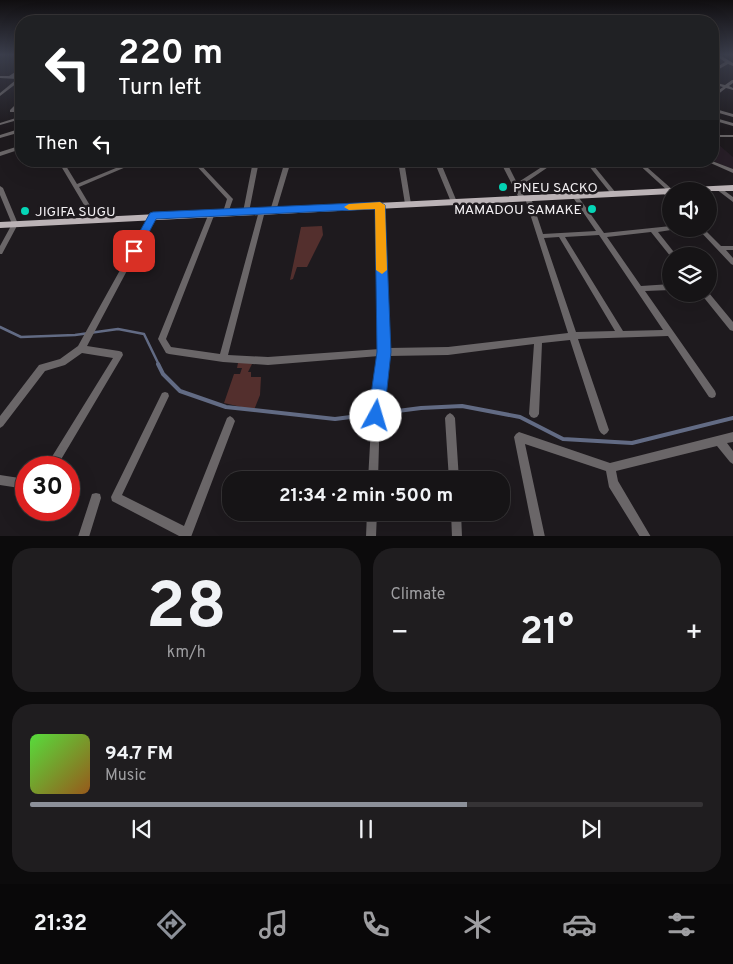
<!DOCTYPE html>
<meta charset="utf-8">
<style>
body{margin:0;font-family:Overpass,sans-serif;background:#1f1d1f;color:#f1f3f6;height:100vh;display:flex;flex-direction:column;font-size:19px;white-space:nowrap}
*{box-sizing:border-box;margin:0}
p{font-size:16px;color:#9e9ea1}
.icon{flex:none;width:28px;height:28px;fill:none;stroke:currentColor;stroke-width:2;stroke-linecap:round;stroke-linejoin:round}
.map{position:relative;height:536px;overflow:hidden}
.details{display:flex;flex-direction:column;gap:12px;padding:12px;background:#0c0b0c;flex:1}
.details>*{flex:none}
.top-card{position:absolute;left:15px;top:15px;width:704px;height:152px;border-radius:20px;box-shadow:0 5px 20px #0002,0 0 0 1px #353335;background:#202124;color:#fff;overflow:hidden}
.fabs{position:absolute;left:662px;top:182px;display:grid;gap:10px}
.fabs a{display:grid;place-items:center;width:55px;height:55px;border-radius:50%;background:#161416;box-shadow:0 5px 20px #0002,0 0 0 1px #353335;font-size:25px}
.speed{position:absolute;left:15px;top:456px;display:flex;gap:10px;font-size:25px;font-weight:700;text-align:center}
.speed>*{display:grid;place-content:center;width:65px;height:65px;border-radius:50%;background:#161416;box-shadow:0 5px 20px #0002,0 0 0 1px #353335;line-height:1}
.speed .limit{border:8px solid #d22;background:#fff;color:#111}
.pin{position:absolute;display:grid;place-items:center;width:42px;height:42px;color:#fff;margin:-21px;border-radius:10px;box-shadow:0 2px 8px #0006}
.me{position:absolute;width:55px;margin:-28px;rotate:6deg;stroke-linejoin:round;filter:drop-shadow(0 0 4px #0008)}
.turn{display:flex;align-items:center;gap:18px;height:105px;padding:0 20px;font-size:22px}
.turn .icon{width:65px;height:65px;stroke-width:2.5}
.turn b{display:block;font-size:35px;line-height:42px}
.then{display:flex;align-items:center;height:48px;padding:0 20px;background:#0003;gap:10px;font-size:19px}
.big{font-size:38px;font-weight:700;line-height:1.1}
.details .widget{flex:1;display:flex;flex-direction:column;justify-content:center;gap:8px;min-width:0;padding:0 18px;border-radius:20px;background:#1f1d1f}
.details .dial{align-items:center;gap:0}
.dial b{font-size:65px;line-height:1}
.song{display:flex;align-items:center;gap:15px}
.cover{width:60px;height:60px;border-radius:8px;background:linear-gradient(135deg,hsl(110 70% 55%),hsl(30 70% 35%))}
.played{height:5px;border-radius:2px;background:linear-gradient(90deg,#8c9099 65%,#353335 65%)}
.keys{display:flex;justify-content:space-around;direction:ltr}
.heat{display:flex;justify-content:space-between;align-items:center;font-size:28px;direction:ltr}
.details .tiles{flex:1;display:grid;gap:12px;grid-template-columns:1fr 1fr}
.widget:last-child{grid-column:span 2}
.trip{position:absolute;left:222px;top:471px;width:288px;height:50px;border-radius:20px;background:#161416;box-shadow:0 5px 20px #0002,0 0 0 1px #353335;font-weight:700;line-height:50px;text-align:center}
.tab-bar{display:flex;height:80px;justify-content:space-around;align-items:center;background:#090809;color:#9e9ea1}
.tab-bar .icon{width:35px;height:35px}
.tab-bar .current{color:#8c9099}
.tab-bar b{font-size:22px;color:#f1f3f6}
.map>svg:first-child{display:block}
.built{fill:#271e27}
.green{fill:#532f2d}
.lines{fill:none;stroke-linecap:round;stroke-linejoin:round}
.stream-far1{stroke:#626b84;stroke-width:2.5}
.stream{stroke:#626b84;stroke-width:4}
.street{fill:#6a6668;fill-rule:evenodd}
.primary{fill:#bbb3b6;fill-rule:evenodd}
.route{fill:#1a73e8;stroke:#114b97}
.slow{fill:#f59e0b}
.poi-dot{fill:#05d5b6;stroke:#1e1a1e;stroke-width:2}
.labels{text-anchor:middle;stroke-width:5;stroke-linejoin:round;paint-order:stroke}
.poi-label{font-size:14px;fill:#f2eff2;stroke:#1e1a1e;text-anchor:start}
</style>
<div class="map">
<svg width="733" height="537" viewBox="0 0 733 537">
<rect width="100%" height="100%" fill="#1e1a1e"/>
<!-- built -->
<path class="built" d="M712 139 733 157V169L713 161Z"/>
<!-- green -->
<path class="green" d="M322 226 323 235 307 267H297L293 279 290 280 301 227Z
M242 361 252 364 248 372H251V377H261L260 395 254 410 224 403 234 374H240L242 368H237L238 363Z"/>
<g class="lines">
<!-- stream-far1 -->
<path class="stream-far1" d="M0 327 21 337 75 335 118 329 144 334 159 365"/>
<!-- stream -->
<path class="stream" d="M158 364 163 374 180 391 226 407 335 419 421 408 462 406 520 417 563 439 632 443 733 418"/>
<!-- street -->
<path class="street" d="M715 55H720L733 63V66L728 64 712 73V70L725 62Z
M20 69H21V72L14 76 21 77V80L0 96V93L17 79 0 78V76H9Z
M732 80H733V83L729 86 733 88V90L726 88 712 99V95L723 87 712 84V82L725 85Z
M19 101H21V104L14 112H10V110Z
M712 108 733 114V117L712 111Z
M19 117H21V119L0 125V123Z
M712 117 733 123V126L712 120Z
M19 129H21V132L0 138V135Z
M712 135H733V137H713Z
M19 146H21V149L0 156V152Z
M58 161H63L77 184 133 161H140L79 187 98 219 95 221 93 220Z
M192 161H197L232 198 233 199 228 213H224L223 212 227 199Z
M253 161H259L249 212 246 214 243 212Z
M285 161H291L276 211 273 213 270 211Z
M398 161H404L411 204 408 206 405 204Z
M434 161H440L457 202 456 203 454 204 451 202Z
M500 161H506L517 183 551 161H557L519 187 525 198 522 200 519 198Z
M585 161H590L616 193V195H612Z
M635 161H640L674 191H671V193L669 192Z
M706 161H712L733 169V173Z
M0 186 3 188 18 224 2 254H0V246L12 224 0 195Z
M718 186 733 197V202L716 189 715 188Z
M664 189 671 195V200L669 199 662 192V190Z
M575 194 577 195 604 233 671 226V229H674L671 230 658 232 677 256H671V257L651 232 607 237 641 286 671 284V290L645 291 715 391 716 394 715 397 712 398 709 397 668 336 578 339 609 430 607 433 604 435 601 433 599 430 570 340 542 343 539 414 537 417 534 418 531 417 529 414 534 344 448 355 388 356 380 409 378 480H368L372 409 379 356 268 365 223 362 169 354 166 353 158 339 209 213 212 211 215 213 166 339 171 347 220 354 259 211 262 209 265 211 228 355 268 357 380 349 377 205 380 203 383 205 388 348 448 347 568 333 525 198 528 196 531 198 543 234 596 231 572 196ZM599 235 663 330 623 331 565 237ZM559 237 615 331 576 332 544 238Z
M153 214 156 216 87 346 119 351 122 352 123 355 56 468H45L113 358 82 353 65 365 45 371 3 426 0 428V416L39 365 60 359 78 346 150 216Z
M698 229H704L721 246H733V250H726L733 258V265L731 264Z
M709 293 733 322V331L730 330 701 294Z
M165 392 168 393 169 396 122 495 184 526 227 418 230 416 233 418 235 421 191 537H181L112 501 111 497 162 393Z
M450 413 453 415 455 418 459 480H449L445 418 447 415Z
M519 432 610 463 733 432V442L727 443 733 451V464L730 462 717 446 616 471 618 481 651 537H640L609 487 606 471 525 444 545 537H534L514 437 516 434Z
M0 475 26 479V489L0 485Z
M96 493 100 494 101 498 89 537H78L92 494Z
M367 512H377L376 537H366Z
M451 512H461L462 537H452Z"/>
<!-- primary -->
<path class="primary" d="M733 185V191H671V194L0 228V222Z"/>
</g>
<!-- sky -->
<linearGradient id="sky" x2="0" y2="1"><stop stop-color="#100e10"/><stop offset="0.42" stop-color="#3b3e4c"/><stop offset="1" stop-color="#3b3e4c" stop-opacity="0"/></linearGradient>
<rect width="733" height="130" fill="url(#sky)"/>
<!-- route -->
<path class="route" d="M380 202 385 205 391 352 384 416 381 421 376 423 371 421 368 416 377 352 375 209 156 219 138 253H130L129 251 150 213 153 212Z"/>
<!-- slow -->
<path class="slow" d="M380 202 385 205 387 270 382 274 376 270 375 209 349 210 344 207 349 204Z"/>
<!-- markers -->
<g class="poi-dot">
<circle cx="503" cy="187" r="5"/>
<circle cx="592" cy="209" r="5"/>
<circle cx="25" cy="211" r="5"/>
</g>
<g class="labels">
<!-- poi labels -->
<g class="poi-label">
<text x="513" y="192">PNEU SACKO</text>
<text x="582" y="214" text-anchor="end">MAMADOU SAMAKE</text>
<text x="35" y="216">JIGIFA SUGU</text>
</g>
</g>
</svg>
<div class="fabs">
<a><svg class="icon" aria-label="sound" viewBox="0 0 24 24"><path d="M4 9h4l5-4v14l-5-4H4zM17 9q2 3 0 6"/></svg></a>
<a><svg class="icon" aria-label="layers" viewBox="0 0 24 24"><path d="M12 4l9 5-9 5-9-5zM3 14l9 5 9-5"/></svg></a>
</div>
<div class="speed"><div class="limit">30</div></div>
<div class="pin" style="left:134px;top:251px;background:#d93025"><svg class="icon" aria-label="arrive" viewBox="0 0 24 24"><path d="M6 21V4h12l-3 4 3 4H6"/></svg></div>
<svg class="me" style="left:376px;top:416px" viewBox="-20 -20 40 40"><circle r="19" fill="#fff"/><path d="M0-13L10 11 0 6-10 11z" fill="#1a73e8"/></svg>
<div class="trip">21:34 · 2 min · 500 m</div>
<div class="top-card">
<div class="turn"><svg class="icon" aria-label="left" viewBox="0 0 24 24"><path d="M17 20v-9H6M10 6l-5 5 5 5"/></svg><div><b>220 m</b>Turn left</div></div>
<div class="then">Then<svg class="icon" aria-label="left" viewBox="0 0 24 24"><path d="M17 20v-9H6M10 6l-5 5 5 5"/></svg></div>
</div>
</div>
<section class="details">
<div class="tiles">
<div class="widget dial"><b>28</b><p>km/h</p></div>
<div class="widget"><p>Climate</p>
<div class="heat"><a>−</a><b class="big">21°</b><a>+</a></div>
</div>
<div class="widget">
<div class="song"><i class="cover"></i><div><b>94.7 FM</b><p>Music</p></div></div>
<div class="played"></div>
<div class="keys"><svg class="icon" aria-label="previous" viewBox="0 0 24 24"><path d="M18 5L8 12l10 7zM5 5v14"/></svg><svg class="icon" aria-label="pause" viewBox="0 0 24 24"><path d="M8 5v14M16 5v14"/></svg><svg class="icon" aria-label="next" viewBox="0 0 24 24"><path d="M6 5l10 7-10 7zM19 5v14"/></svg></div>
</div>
</div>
</section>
<nav class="tab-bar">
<b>21:32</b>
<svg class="icon current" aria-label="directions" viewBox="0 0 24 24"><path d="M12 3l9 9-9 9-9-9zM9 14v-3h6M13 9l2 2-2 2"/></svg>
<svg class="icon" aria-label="music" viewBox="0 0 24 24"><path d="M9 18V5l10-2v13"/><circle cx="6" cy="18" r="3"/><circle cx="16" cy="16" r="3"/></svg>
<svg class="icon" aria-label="phone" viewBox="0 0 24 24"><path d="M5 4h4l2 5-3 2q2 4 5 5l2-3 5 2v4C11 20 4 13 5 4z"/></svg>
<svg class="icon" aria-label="climate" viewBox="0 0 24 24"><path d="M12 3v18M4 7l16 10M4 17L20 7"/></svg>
<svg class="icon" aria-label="car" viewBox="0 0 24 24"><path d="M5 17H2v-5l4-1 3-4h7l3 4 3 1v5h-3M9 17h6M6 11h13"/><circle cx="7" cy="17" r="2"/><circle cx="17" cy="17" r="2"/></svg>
<svg class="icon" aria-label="filters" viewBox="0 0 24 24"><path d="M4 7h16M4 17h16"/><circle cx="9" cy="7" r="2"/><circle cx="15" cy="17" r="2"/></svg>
</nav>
